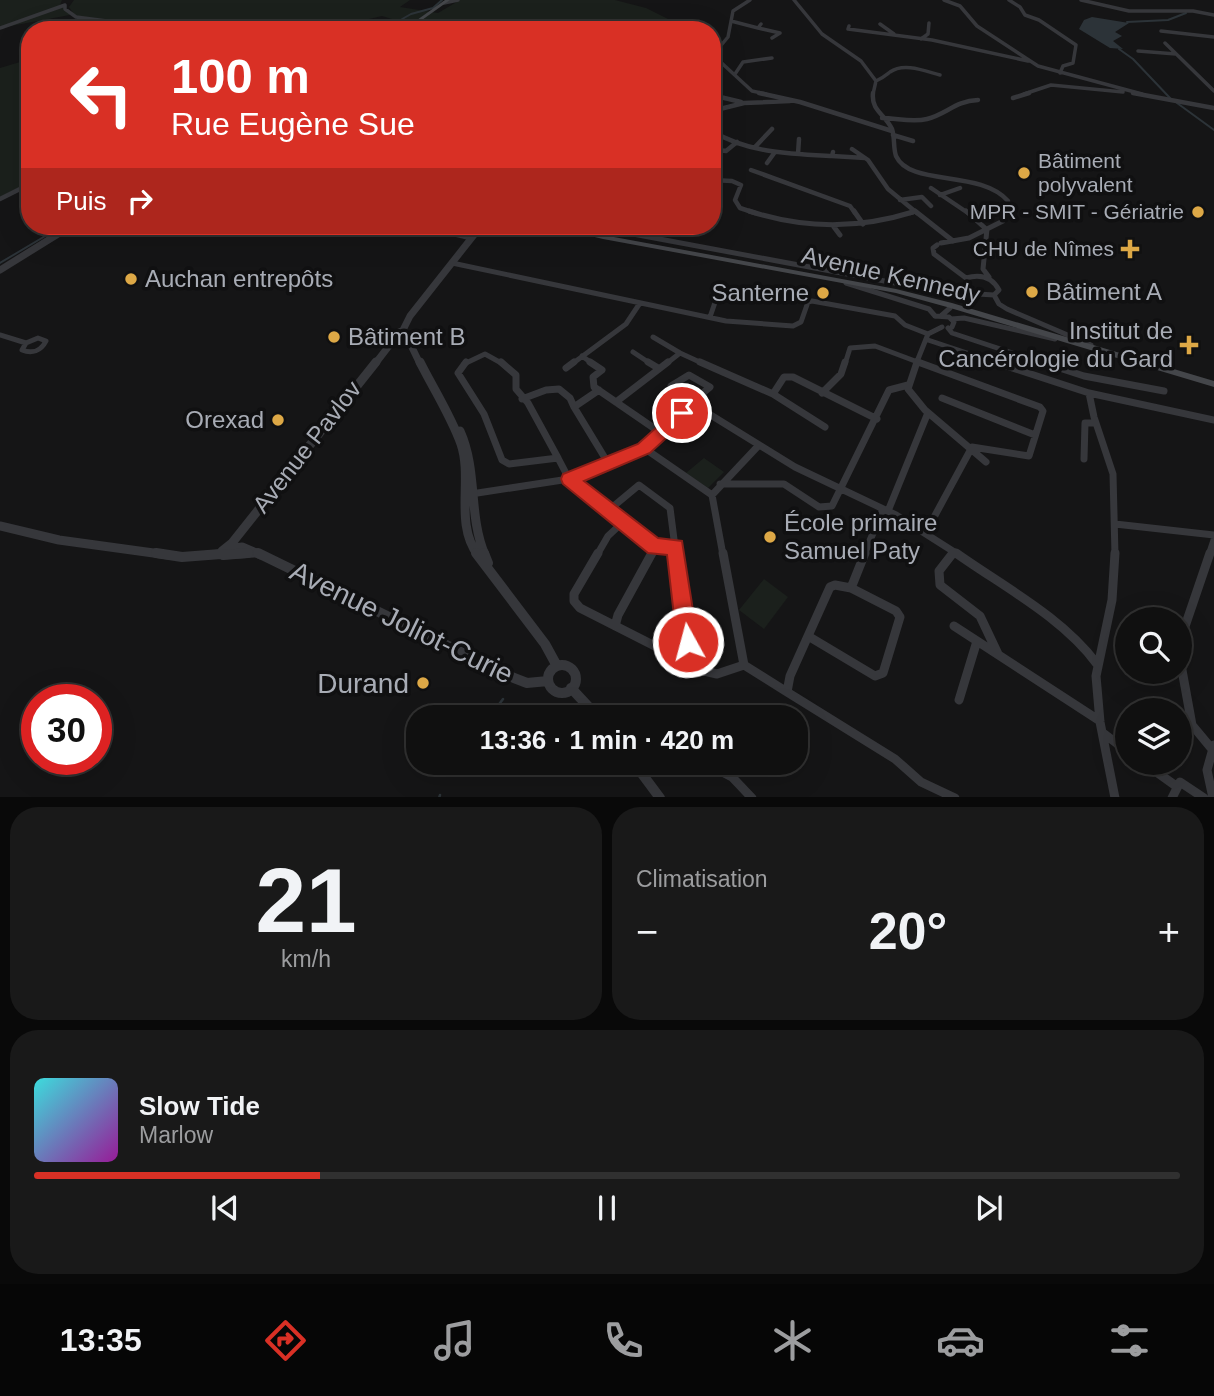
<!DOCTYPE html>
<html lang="fr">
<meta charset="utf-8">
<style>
body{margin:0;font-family:Helvetica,sans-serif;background:#191919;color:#f1f3f6;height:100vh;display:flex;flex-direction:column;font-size:26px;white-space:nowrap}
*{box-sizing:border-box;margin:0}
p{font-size:23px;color:#9c9d9f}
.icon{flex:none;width:38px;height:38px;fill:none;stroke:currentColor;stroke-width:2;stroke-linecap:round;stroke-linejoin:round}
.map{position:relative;height:797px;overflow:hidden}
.sheet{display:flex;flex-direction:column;gap:10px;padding:10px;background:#090909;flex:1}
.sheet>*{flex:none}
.guide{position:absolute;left:21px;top:21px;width:700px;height:214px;border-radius:28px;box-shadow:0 7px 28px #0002,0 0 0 2px #303030;background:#d93025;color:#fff;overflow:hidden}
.buttons{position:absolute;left:1115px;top:607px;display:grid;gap:14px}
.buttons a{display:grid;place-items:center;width:77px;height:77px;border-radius:50%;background:#101010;box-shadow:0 7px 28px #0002,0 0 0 2px #303030;font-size:35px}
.speed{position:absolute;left:21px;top:684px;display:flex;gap:14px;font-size:35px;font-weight:700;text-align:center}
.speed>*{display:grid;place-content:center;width:91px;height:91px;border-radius:50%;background:#101010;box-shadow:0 7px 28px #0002,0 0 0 2px #303030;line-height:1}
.speed .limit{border:10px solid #d22;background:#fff;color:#111}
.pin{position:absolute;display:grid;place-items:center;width:60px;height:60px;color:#fff;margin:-30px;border:4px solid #fff;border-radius:50%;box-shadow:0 2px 7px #0007}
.me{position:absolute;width:77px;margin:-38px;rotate:353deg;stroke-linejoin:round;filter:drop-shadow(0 0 5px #0008)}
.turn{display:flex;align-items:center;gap:24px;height:147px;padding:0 35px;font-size:32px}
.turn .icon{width:91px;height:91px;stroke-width:2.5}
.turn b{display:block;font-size:49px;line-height:60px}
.then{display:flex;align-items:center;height:66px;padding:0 35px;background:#0003;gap:14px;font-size:26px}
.big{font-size:52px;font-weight:600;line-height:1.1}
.sheet .card{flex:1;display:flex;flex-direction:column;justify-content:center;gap:10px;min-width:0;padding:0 24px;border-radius:28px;background:#191919}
.sheet .dial{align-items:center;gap:0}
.dial b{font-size:91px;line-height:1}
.song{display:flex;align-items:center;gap:21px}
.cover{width:84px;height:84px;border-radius:10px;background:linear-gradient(135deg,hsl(180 70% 55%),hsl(300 70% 35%))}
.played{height:7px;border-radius:4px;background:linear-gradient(90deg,#d93025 25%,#303030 25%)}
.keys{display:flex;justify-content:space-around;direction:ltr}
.heat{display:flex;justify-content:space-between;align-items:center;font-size:38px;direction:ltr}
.sheet .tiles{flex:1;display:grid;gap:10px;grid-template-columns:1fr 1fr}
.card:last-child{grid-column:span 2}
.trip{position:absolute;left:406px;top:705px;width:402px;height:70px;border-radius:28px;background:#101010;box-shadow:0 7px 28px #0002,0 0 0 2px #303030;font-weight:600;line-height:70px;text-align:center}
.tabs{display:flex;height:112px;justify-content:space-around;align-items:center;background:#060606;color:#9c9d9f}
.tabs .icon{width:49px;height:49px}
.tabs .selected{color:#d93025}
.tabs b{font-size:32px;color:#f1f3f6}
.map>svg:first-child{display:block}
.green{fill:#1b201c}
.water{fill:#2c3338}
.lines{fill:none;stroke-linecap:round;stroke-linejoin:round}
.stream-far1{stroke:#2c3338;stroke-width:2}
.stream{stroke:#2c3338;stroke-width:2.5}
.minor-far4{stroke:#36373b;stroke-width:3.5}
.minor-far3{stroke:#36373b;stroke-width:4.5}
.minor-far2{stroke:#36373b;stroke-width:5}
.minor-far1{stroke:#36373b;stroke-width:7}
.minor{stroke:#36373b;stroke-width:9}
.tertiary-far2{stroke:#36373b;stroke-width:7}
.tertiary-far1{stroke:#36373b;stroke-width:9}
.tertiary{stroke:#36373b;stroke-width:10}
.secondary{fill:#44464a;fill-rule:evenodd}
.route{fill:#d93025;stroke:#8d1f18;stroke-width:2}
.poi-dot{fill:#dda846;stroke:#101011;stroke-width:2.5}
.labels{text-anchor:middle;stroke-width:7;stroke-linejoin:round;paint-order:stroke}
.far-poi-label{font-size:21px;fill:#a8acb5;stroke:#101011;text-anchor:end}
.street-label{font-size:24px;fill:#a8acb5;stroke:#101011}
.poi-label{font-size:24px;fill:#a8acb5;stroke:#101011;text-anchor:start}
.near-street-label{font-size:28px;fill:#a8acb5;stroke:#101011}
.near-poi-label{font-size:28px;fill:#a8acb5;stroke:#101011;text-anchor:end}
</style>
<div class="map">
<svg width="1214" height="798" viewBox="0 0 1214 798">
<rect width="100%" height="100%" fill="#151516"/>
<!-- green -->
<path class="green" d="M0 0H62L60 5 73 13 69 7 74 0H410L400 7 438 13 460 0H615L646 8 676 23 672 30H399L408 24 382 16 322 30H82L75 14 0 28Z
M30 59V182L0 197V68Z
M704 458 724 472 708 488 686 473Z
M764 579 788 597 764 629 739 610Z"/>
<!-- water -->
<path class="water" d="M1092 17 1129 23 1115 32 1122 36 1113 41 1123 49 1110 48 1079 29 1084 20Z"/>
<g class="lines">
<!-- stream-far1 -->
<path class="stream-far1" d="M1127 22 1168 20 1186 13
M383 30 411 14 433 8 442 0
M1119 49 1133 59 1170 98
M1177 103 1214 130
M0 263 62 226"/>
<!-- stream -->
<path class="stream" d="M489 718 503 699
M439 798 440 795"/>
<!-- minor-far4 -->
<path class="minor-far4" d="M750 0 733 11 728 37 713 55 752 91 766 94
M794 0 822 34 861 61 876 81 873 94
M944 0 960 6 977 26 1038 66 1142 94
M1009 0 1020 7 1025 15 1039 20 1076 45 1073 63 1063 66 1060 73
M1081 0 1129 11H1193L1214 15
M444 3 458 0
M731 21 758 28 761 24
M880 24 894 34
M849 26 848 29 932 40 1028 61
M0 28 65 5V9L76 17 177 30
M758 28 780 33 772 38
M1161 31 1214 37
M921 39 928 34 929 23
M1165 43 1214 91
M1138 51 1176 54
M735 74 743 62 772 58
M876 81C883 78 885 76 890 72 904 62 925 71 940 75
M1024 94 1051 85 1123 92"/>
<!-- minor-far3 -->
<path class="minor-far3" d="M759 93 800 102 892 131
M873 93C871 111 885 114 892 129 895 138 893 147 896 156 910 187 980 169 1008 201L1006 213
M1133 93 1214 108
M712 95 741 102
M1013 98 1029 93
M712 111 744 103 790 101
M882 118C897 118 912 123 927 119 947 114 955 101 978 100
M712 131C748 153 791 154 832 156L833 152
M893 135 913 141
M755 147 772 129
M852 149 868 160 888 189 917 213
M718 150 726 151 737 142
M798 154 799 139
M832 156 865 158
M767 163 775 152
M751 170 850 206 855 213
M712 180 732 181 741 185 735 200 740 208 755 213
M931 188 968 213
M940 195 960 188
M0 199 30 184
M900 200 922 197 931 206
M910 213 913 212"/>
<!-- minor-far2 -->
<path class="minor-far2" d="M749 211C804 229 859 229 913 212
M854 211 863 224
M915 211 953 241
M966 211 985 228
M421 226 471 238
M590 226 954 294 972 292
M834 227 840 235
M987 229 983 269 989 277
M941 243 969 238 1003 221 1007 211
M937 245 933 248 934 254 966 278
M452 263 726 321 793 326 801 322 808 302 812 301 895 316 905 325 928 334
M846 283 929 309 935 316
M965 286 978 294 994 295 999 290C992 277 980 274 966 278
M994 295 999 304 1007 309 1091 345
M942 315 950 308
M935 316 949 317 954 322 952 327
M710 317 721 285
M951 319 964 318 1055 339
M948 328 952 333 1046 364
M0 335 26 343
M653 337 680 353
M38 338 46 341C41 351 32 354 22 350L26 343Z
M928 340 1000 364
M633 352 651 364
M582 356 593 364
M464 364 485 354 503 364
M572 364 626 324 640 303
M666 364 680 353 704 364
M845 364 850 348 875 346 923 364
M916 364 928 334 942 327"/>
<!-- minor-far1 -->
<path class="minor-far1" d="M466 362 458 373 484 414 502 460 509 464 558 458
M501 362 516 375V389L528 403 558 458
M590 362 602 370 593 377 594 387 661 433
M648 362 658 368
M700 362 773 394 825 427
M917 362 908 389 925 410 986 462
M918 362 1040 407 1043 411 1029 456 972 447 926 532
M994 362 1089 393 1214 420
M1041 362 1084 376 1164 391
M566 368 574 362
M599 390 574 407 608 463
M822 393 841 374 845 362
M1089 393 1094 417 1113 474 1115 555
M773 394 784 377H793L877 419
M942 398 1035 435
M522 399 546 390 559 389 570 398 574 407
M616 402 668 362
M690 409 687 400 671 386 689 375 710 387 697 398 701 409
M654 427 687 400
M644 448 712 495
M558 458 569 479 655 547H676
M1084 459 1085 423H1095
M720 484H784L819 507 832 506 889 390 908 385
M471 494 569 479 644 448 683 413 690 409H701L795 467 896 515 959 555
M609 510 639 485 670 508 676 555
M888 511 927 415
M1115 524 1214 535
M597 555 608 536 623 522
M651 555 655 547
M723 555 712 495 759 445
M864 555 883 509
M952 555 954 552
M1209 555 1214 540"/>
<!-- minor -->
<path class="minor" d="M598 553 574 594V601L580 608 704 671 717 674 744 665
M676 553 691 666
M723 553 744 665 787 692
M865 553 851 588 835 585 830 587 790 676 787 692 895 759 921 782 955 798
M953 553 939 571 940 585 980 616 998 654
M956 553C1004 587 1062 617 1097 664
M615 626 618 615 652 553
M954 626 1100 721
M808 636 875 676 883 673 900 617 896 611 851 588
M1180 641 1210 553
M1180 659 1192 725 1211 748
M959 700 977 641
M1103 733 1127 751
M705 763 732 777 752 798
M1144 763 1176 786
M1115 798 1100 722 1096 676 1112 600 1115 553
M1172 798 1180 782 1204 798
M1213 798 1207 770 1214 745"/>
<!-- tertiary-far2 -->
<path class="tertiary-far2" d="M0 270 71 226
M396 337a6 6 0 1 1 12 0a6 6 0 1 1-12 0Z
M402 332 410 316 481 226
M408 339 420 364
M375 364 395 338"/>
<!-- tertiary-far1 -->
<path class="tertiary-far1" d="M420 362C433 388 451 416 461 444 473 479 454 524 478 555
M460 431C478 471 468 515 485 555
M0 526 59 540 168 555
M227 549 242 547 261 555
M207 555 221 554
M223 555 222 551 232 543 376 362
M223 555 254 553"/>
<!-- tertiary -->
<path class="tertiary" d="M156 553 182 557 221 554
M258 553 514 678 527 683 548 681
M476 553 545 644 557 666
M484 553 488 563
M223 555 248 553
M548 679a14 14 0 1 1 28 0a14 14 0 1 1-28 0Z
M571 688 599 718
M634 763 660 798"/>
<!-- secondary -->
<path class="secondary" d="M445 0H450L408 30H403Z
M552 226H563L603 235 896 289 952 303 1214 381V387L947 307 896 293 603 239 553 227Z"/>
</g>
<!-- route -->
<path class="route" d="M682 407 688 409 691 413 688 418 650 453 584 481 658 538 682 541 698 642 695 650 688 653 680 650 677 642 667 555 648 553 563 484 561 479 563 474 638 444 677 409Z"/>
<!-- markers -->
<g class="poi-dot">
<circle cx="1024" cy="173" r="7"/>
<circle cx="1198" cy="212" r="7"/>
<path d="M1126.5 238.5h7v7h7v7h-7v7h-7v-7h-7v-7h7z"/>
<circle cx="131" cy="279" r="7"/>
<circle cx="1032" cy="292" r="7"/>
<circle cx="823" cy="293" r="7"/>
<circle cx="334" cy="337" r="7"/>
<path d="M1185.5 334.5h7v7h7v7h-7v7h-7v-7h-7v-7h7z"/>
<circle cx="278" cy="420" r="7"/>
<circle cx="770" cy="537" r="7"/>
<circle cx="423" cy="683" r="7"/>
</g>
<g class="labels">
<!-- far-poi labels -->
<g class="far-poi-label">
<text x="1038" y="168" text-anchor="start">Bâtiment<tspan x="1038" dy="24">polyvalent</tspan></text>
<text x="1184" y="219">MPR - SMIT - Gériatrie</text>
<text x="1114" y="256">CHU de Nîmes</text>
</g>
<!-- street labels -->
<g class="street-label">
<text transform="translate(891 275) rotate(13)" y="8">Avenue Kennedy</text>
<text transform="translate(307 447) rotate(-52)" y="8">Avenue Pavlov</text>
</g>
<!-- poi labels -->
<g class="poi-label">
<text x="145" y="287">Auchan entrepôts</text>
<text x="1046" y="300">Bâtiment A</text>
<text x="809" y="301" text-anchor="end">Santerne</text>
<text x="1173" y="339" text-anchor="end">Institut de<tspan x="1173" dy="28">Cancérologie du Gard</tspan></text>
<text x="348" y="345">Bâtiment B</text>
<text x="264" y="428" text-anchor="end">Orexad</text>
<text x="784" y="531">École primaire<tspan x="784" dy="28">Samuel Paty</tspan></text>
</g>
<!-- near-street labels -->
<g class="near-street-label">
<text transform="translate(402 622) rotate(26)" y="10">Avenue Joliot-Curie</text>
</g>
<!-- near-poi labels -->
<g class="near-poi-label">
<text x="409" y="693">Durand</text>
</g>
</g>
</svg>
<div class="buttons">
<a><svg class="icon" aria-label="search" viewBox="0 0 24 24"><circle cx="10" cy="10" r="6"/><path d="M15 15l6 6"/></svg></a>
<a><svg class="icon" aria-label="layers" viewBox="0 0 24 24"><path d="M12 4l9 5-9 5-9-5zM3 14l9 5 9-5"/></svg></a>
</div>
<div class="speed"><div class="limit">30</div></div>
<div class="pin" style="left:682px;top:413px;background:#d93025"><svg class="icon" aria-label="arrive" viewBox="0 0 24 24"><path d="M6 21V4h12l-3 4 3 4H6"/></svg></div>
<svg class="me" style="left:688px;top:642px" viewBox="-20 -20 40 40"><circle r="17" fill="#d93025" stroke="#fff" stroke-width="3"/><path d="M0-11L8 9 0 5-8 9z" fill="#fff"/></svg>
<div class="trip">13:36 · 1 min · 420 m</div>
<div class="guide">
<div class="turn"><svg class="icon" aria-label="left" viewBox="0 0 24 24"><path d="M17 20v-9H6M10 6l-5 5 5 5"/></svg><div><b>100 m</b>Rue Eugène Sue</div></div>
<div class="then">Puis<svg class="icon" aria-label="right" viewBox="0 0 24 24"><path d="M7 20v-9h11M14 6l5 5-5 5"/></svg></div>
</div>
</div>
<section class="sheet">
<div class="tiles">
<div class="card dial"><b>21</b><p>km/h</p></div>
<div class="card"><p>Climatisation</p>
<div class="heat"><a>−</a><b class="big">20°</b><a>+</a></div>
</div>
<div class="card">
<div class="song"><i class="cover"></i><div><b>Slow Tide</b><p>Marlow</p></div></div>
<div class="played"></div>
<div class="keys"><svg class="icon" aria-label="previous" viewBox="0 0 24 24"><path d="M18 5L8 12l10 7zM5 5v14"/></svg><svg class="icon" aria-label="pause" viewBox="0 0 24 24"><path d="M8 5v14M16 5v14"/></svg><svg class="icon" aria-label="next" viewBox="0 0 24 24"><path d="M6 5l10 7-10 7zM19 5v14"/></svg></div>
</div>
</div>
</section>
<nav class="tabs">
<b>13:35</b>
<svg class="icon selected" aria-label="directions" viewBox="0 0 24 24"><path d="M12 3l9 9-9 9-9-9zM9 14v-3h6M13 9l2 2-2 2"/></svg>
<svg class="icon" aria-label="music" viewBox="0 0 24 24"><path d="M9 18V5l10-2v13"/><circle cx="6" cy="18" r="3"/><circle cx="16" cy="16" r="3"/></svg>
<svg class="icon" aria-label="phone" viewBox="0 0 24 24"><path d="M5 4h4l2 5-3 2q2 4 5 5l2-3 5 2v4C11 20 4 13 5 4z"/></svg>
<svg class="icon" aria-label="climate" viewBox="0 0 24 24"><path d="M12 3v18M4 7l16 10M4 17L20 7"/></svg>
<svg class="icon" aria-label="car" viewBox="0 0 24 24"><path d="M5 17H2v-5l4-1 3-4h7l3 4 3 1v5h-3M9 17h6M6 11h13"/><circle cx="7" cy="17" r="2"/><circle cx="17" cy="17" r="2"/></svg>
<svg class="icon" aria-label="filters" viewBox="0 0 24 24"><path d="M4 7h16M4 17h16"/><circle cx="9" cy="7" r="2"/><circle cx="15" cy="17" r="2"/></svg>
</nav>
